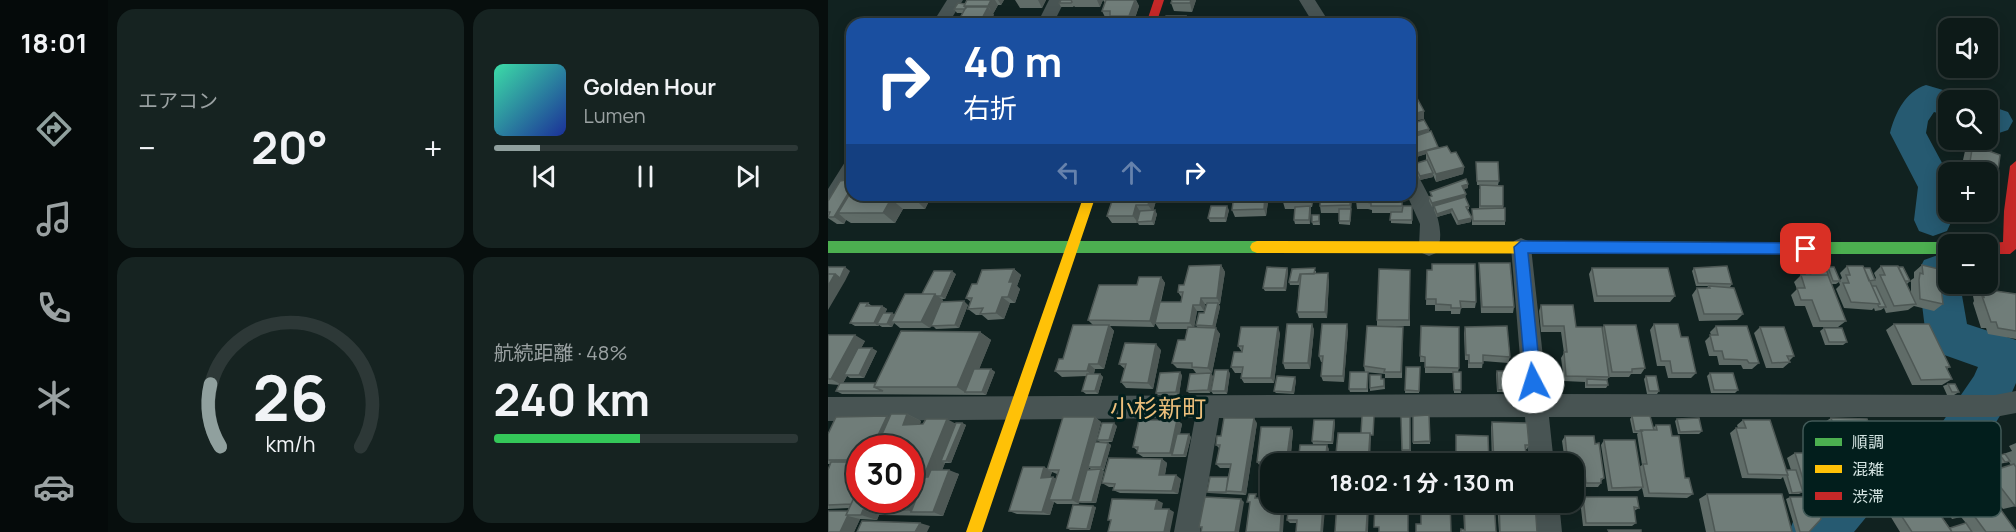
<!DOCTYPE html>
<html lang="ja">
<meta charset="utf-8">
<style>
body{margin:0;font-family:Manrope,"Noto Sans JP",sans-serif;background:#162321;color:#f1f3f6;height:100vh;display:flex;flex-direction:column;font-size:22px;white-space:nowrap}
*{box-sizing:border-box;margin:0}
p{font-size:20px;color:#9aa1a2}
.icon{flex:none;width:33px;height:33px;fill:none;stroke:currentColor;stroke-width:2;stroke-linecap:round;stroke-linejoin:round}
.map{position:relative;flex:1;overflow:hidden}
.side{display:flex;flex-direction:column;gap:9px;padding:9px;background:#070e0d;width:720px}
.side>*{flex:none}
.hud{position:absolute;left:18px;top:18px;width:570px;height:183px;border-radius:18px;box-shadow:0 3px 15px #0003,0 0 0 2px #2d3837;background:#1a4fa0;color:#fff;overflow:hidden}
.fabs{position:absolute;left:1110px;top:18px;display:grid;gap:12px}
.fabs a{display:grid;place-items:center;width:60px;height:60px;border-radius:12px;background:#0d1a18;box-shadow:0 3px 15px #0003,0 0 0 2px #2d3837;font-size:30px}
.speed{position:absolute;left:18px;top:435px;display:flex;gap:12px;font-size:30px;font-weight:700;text-align:center}
.speed>*{display:grid;place-content:center;width:78px;height:78px;border-radius:50%;background:#0d1a18;box-shadow:0 3px 15px #0003,0 0 0 2px #2d3837;line-height:1}
.speed .limit{border:9px solid #d22;background:#fff;color:#111}
.pin{position:absolute;display:grid;place-items:center;width:51px;height:51px;color:#fff;margin:-26px;border-radius:12px;box-shadow:0 3px 9px #0006}
.me{position:absolute;width:66px;margin:-33px;rotate:355deg;stroke-linejoin:round;filter:drop-shadow(0 0 4px #0008)}
.turn{display:flex;align-items:center;gap:21px;height:126px;padding:0 18px;font-size:27px}
.turn .icon{width:78px;height:78px;stroke-width:2.5}
.turn b{display:block;font-size:42px;line-height:51px}
.lanes{display:flex;align-items:center;height:57px;padding:0 18px;background:#0003;justify-content:center;gap:30px;direction:ltr}
.lanes .off{opacity:.35}
.big{font-size:45px;font-weight:700;line-height:1.1}
.side .tile{flex:1;display:flex;flex-direction:column;justify-content:center;gap:9px;min-width:0;padding:0 21px;border-radius:18px;background:#162321}
.side .dial{align-items:center;gap:0}
.dial svg{height:156px;overflow:visible;fill:none;stroke:#2d3837;stroke-width:7;stroke-linecap:round;text-anchor:middle}
.dial text{fill:#f1f3f6;stroke:none}
.song{display:flex;align-items:center;gap:18px}
.cover{width:72px;height:72px;border-radius:9px;background:linear-gradient(135deg,hsl(160 70% 55%),hsl(230 70% 35%))}
.played{height:6px;border-radius:3px;background:linear-gradient(90deg,#90a09e 15%,#2d3837 15%)}
.keys{display:flex;justify-content:space-around;direction:ltr}
.heat{display:flex;justify-content:space-between;align-items:center;font-size:33px;direction:ltr}
.charge{height:9px;border-radius:4px;background:linear-gradient(90deg,#34c759 48%,#2d3837 0)}
.side .tiles{flex:1;display:grid;gap:9px;grid-template-columns:repeat(2,1fr)}
.trip{position:absolute;left:432px;top:453px;width:324px;height:60px;border-radius:18px;background:#0d1a18;box-shadow:0 3px 15px #0003,0 0 0 2px #2d3837;font-weight:700;line-height:60px;text-align:center}
main{display:flex;flex:1;min-height:0}
.tabs{display:flex;flex-direction:column;width:108px;justify-content:space-around;align-items:center;background:#050a0a;color:#9aa1a2}
.tabs .icon{width:42px;height:42px}
.tabs .current{color:#90a09e}
.tabs b{font-size:27px;color:#f1f3f6}
.map>svg:first-child{display:block}
.lines{fill:none;stroke-linecap:round;stroke-linejoin:round}
.river{fill:#265a71;fill-rule:evenodd}
.street{fill:#485453;fill-rule:evenodd}
.fast{fill:#4caf50;fill-rule:evenodd}
.slow{fill:#ffc107;fill-rule:evenodd}
.jam{fill:#c62828;fill-rule:evenodd}
.wall{fill:#606c68;fill-rule:evenodd}
.shaded-wall{fill:#4e5855}
.building{fill:#707d79;stroke:#4e5855;stroke-width:1.5}
.route{fill:#1a73e8;stroke:#114b97;stroke-width:1.5}
.labels{text-anchor:middle;stroke-width:6;stroke-linejoin:round;paint-order:stroke}
.quarter-label{font-size:24px;fill:#ecbf7b;stroke:#021e1c}
.key{fill:#021e1c;stroke:#415957;stroke-width:1.5}
.key-label{font-size:16px;fill:#d4e4e2}
</style>
<main>
<nav class="tabs">
<b>18:01</b>
<svg class="icon current" aria-label="directions" viewBox="0 0 24 24"><path d="M12 3l9 9-9 9-9-9zM9 14v-3h6M13 9l2 2-2 2"/></svg>
<svg class="icon" aria-label="music" viewBox="0 0 24 24"><path d="M9 18V5l10-2v13"/><circle cx="6" cy="18" r="3"/><circle cx="16" cy="16" r="3"/></svg>
<svg class="icon" aria-label="phone" viewBox="0 0 24 24"><path d="M5 4h4l2 5-3 2q2 4 5 5l2-3 5 2v4C11 20 4 13 5 4z"/></svg>
<svg class="icon" aria-label="climate" viewBox="0 0 24 24"><path d="M12 3v18M4 7l16 10M4 17L20 7"/></svg>
<svg class="icon" aria-label="car" viewBox="0 0 24 24"><path d="M5 17H2v-5l4-1 3-4h7l3 4 3 1v5h-3M9 17h6M6 11h13"/><circle cx="7" cy="17" r="2"/><circle cx="17" cy="17" r="2"/></svg>
</nav>
<section class="side">
<div class="tiles">
<div class="tile"><p>エアコン</p>
<div class="heat"><a>−</a><b class="big">20°</b><a>+</a></div>
</div>
<div class="tile">
<div class="song"><i class="cover"></i><div><b>Golden Hour</b><p>Lumen</p></div></div>
<div class="played"></div>
<div class="keys"><svg class="icon" aria-label="previous" viewBox="0 0 24 24"><path d="M18 5L8 12l10 7zM5 5v14"/></svg><svg class="icon" aria-label="pause" viewBox="0 0 24 24"><path d="M8 5v14M16 5v14"/></svg><svg class="icon" aria-label="next" viewBox="0 0 24 24"><path d="M6 5l10 7-10 7zM19 5v14"/></svg></div>
</div>
<div class="tile dial"><svg viewBox="0 0 100 80">
<path d="M14 69A42 42 0 1 1 86 69"/>
<path d="M14 69A42 42 0 0 1 9 37" stroke="#90a09e"/>
<text x="50" y="56" font-size="32" font-weight="700">26</text>
<text x="50" y="72" font-size="11">km/h</text>
</svg></div>
<div class="tile"><p>航続距離 · 48%</p><b class="big">240 km</b><div class="charge"></div></div>
</div>
</section>
<div class="map">
<svg width="1188" height="532" viewBox="0 0 1188 532">
<rect width="100%" height="100%" fill="#112220"/>
<g class="lines">
<!-- river -->
<path class="river" d="M1098 85 1132 95 1135 100H1120V116L1106 112 1100 121 1098 133 1120 174V212H1125L1124 220 1119 231 1105 236 1091 231 1086 220 1090 187 1062 133C1067 113 1078 91 1098 85Z
M1160 105 1180 112 1185 121 1180 130 1168 134 1160 131Z
M1110 255 1120 258V284H1132L1139 324 1188 340V383L1178 406 1146 458 1058 493 1026 532H961L968 514 980 508 1024 458 1113 424 1146 376 1150 367 1105 351 1098 337 1090 272 1096 260Z"/>
<!-- street -->
<path class="street" d="M119 0H135L120 24H104Z
M221 0H237L225 24H209Z
M471 0H487L499 19 497 23H485Z
M24 160V183L7 212 0 214V189L17 162Z
M582 172 589 174C601 196 621 228 608 253L601 256 594 253 591 247 592 224 579 195H582Z
M693 238 700 241 703 247 719 394 1167 395 1188 391V413L1167 417H721L726 464H701L697 417 391 418 372 532H346L367 418 0 421V397L695 394 683 247 686 241Z
M705 502H731L734 532H708Z"/>
<!-- fast -->
<path class="fast" d="M0 241H429L434 243 436 247 434 251 429 253H0Z
M909 242H1120L1125 244H1120V254H909L904 252 902 248 904 244Z"/>
<!-- slow -->
<path class="slow" d="M256 195H268L154 532H138Z
M429 241 909 242 914 244 916 248 914 252 909 254 429 253 424 251 422 247 424 243Z"/>
<!-- jam -->
<path class="jam" d="M326 0H336L328 24H318Z
M1188 161V249L1182 254H1160V244H1155L1175 242 1176 211 1182 166Z"/>
</g>
<!-- wall -->
<path class="wall" d="M139 0H176L173 5H170L165 14 166 15 132 18 134 13H129L126 9 137 4Z
M187 0H218L214 8H192Z
M233 0H308L311 6 305 24H269L285 22 284 19H278L274 11 277 3 275 0 272 7H247L246 6 245 7H233L231 3Z
M368 0 364 12 346 11 343 3Z
M601 132 610 148 623 153 636 167 635 174 608 182 605 175V177L592 180 586 168V164L598 161V154L582 159Z
M1139 140H1155L1163 151 1170 170 1163 176 1161 195 1160 196V172H1143L1133 169 1137 151 1138 150 1136 149Z
M648 162 671 181 670 185H649Z
M12 181 102 199 97 209H75L67 223H23L18 220 16 224H9L0 218V201Z
M675 186V208L677 221V225H644V209L651 208V189Z
M640 188 636 189 638 194 637 197 641 206V209L639 210 643 222 629 225 623 213 609 217 606 210V206L604 207 601 201V197L603 196 602 192Z
M286 195H333L332 197 329 200H327L328 201 325 210 329 214 326 225H311L310 223H284L279 216Z
M406 195H441L438 216 407 217 404 210Z
M486 195 484 207H483V210L482 224H467L466 220 467 209H457L455 202Z
M524 195 522 225 511 224V213H493L492 206Z
M574 195V212L584 206V224L563 223V213H544V210L540 209H529L528 201Z
M401 210 398 222H382L380 218Z
M491 215 492 225H485L484 222Z
M651 263 686 307 685 313H653L651 270Z
M393 265 397 272 392 304H391L392 307 387 328 392 334 384 373H368L365 369 349 368 344 363 357 340 359 329H331L327 323 326 327 282 326 286 331 276 369H267L266 374H272L275 377 270 394H258L254 391 259 376 234 377 227 371 235 359 265 325 260 320 309 285 333 277 337 283 333 302H353L354 298 350 292 356 285ZM377 304H378L376 313 368 325 370 328 366 327 369 311H376Z
M1094 265 1115 304 1106 311 1086 306 1080 310 1058 313 1056 308 1053 310 1047 311 1046 308 1044 310 1016 308 1008 289 1012 285 1011 282 1008 284H1003L1018 321 1010 327H985L977 306H967L963 295 969 289 966 282 973 275H978L976 270 979 266 998 269 1000 267 1012 280 1014 278 1012 273 1019 266 1036 268 1047 279 1048 278 1046 273 1053 266 1082 281 1079 284 1083 294V280L1086 278V272Z
M459 268 460 271 458 291H437L435 288Z
M764 268 847 296 842 302H766L761 274Z
M866 268 904 284 902 287 915 314 909 320 871 321 864 295 869 288H879L880 286H868L864 271Z
M186 269 193 275 189 286 192 289 187 303H182L176 319 160 320 154 315H148L140 309 143 302 138 298 149 284Z
M464 269 488 271V273L501 280 499 318H471L469 312 471 285H462L461 282Z
M582 270V326H549V320Z
M599 270 648 302 647 308H633L632 314H623V311H607V305H598Z
M128 274 117 299H113L115 300 114 302 140 305 131 328 108 329 104 325 102 328H72L66 323 64 327H54L51 325V326H27L22 323 40 303 44 306H54L59 309 57 313 67 314 94 294Z
M1154 289 1188 294V339L1160 334 1158 328H1153L1145 303 1146 301 1145 296Z
M713 305 748 327 774 329 776 325 817 368 813 374H803L801 377H781L779 380 780 385 778 388H757V382L736 381 733 358 736 353 733 332H713L711 311Z
M484 324 486 330 482 369H457L455 363Z
M826 324 868 373 863 378H840L837 366H829L822 330Z
M1066 324 1122 367 1119 369 1124 379 1114 385H1084L1058 330Z
M593 326 631 368 630 372 633 393H626L625 373H597V362H592Z
M888 326 931 363 924 369H915L913 365H891L889 356H881L877 341 883 335 882 332Z
M575 327 574 378H557V374L537 372 536 366Z
M637 327 682 357 680 363 655 361 654 368H640V360H637L636 333Z
M932 327 966 356 961 361 962 362 955 368H938L926 333Z
M996 328 1019 342 1015 345H997L992 331Z
M520 330 516 382 495 381 493 376 494 362H493L491 356Z
M152 332 163 340 151 369H163L167 372 158 395 14 394 8 391 11 385 0 384V335L37 341 33 348 49 351 36 378H22L19 376 15 383H47Z
M452 333 446 383H416L413 378 414 373H407L403 367 414 352 410 346Z
M333 350 325 389 298 388 293 382 297 369 291 364Z
M578 367H592L591 393H577Z
M669 371 690 389 689 392H669L668 374Z
M540 372V392H522L521 389Z
M402 373 399 394H385L383 391Z
M882 373 910 390 907 393H883L879 376Z
M354 375 351 395H330L328 393Z
M385 376 382 393H361L359 391Z
M818 376 831 391 829 394H819L816 379Z
M553 378V379H556L557 389 542 391V388Z
M468 380 466 394 448 393 446 391Z
M1120 384 1131 392 1126 395H1119L1115 386Z
M79 414 93 421 92 424 134 423 138 425 123 463H117L114 470 131 474 115 516 51 515 49 520 32 519 26 532H0L20 511 21 508 0 509V470L3 464H0V434L62 418ZM32 448 82 500H32Z
M601 415 602 444H585V416Z
M804 416 825 428 828 425 844 436 857 478 865 494 859 498 816 497 814 488 810 491H780L773 445 776 440 811 467 814 465 809 434 810 433H805L802 419Z
M267 417 273 422 268 442 280 443 283 445 276 470 263 469 261 468 260 470 273 469 276 471 268 503H254L251 502V504H229L226 502 222 515 189 514 181 511 216 467 220 469ZM224 472 229 474 228 479 222 477Z
M573 417H582L583 452H574Z
M1003 418 1055 464 1045 468H1007L1009 473 1017 481 1019 478 1024 476 1025 489 1020 491 1021 493 1017 495H1007L1006 492H975L971 494H961L955 477 953 479 914 478 902 433 908 428H910L909 425 915 420 958 470H963L959 458 967 453H999L993 435 998 432 995 423Z
M849 419 874 431 871 434H850L847 421Z
M349 420 354 424 352 434 363 437 358 457H315L309 453 310 451 305 447Z
M507 422 505 444H485L484 441Z
M664 422 701 445 699 449H698L699 463 664 464 663 427Z
M429 423 418 495 381 493 379 492 400 477 402 468H392L388 464 392 449 388 445 393 436Z
M289 426 284 442H272L269 440Z
M463 427 465 431 462 464H442V478H438L434 475 435 466H432L429 462Z
M737 436 767 444 776 478 773 481V483L770 487H755L754 478H746V464H733V459L736 455 734 441Z
M1188 443V506L1175 509 1150 475 1183 465 1181 462 1171 464 1166 457 1184 451 1181 446Z
M334 459 339 463 337 475 353 479 350 494 292 493 285 490 286 487H281L274 483Z
M1147 474 1186 532H1072L1058 509 1099 496 1122 528 1138 523 1133 517 1124 519 1104 488Z
M879 494 964 532H878L871 499Z
M755 497 811 508 806 511 808 523 804 526H755L752 500Z
M962 497 981 532H968L958 499Z
M635 502H666L668 532H632L633 529 636 530Z
M669 502H707L709 532H671Z
M495 506 497 509 469 523H462L459 520Z
M268 507 262 530H242L239 528Z"/>
<!-- shaded-wall -->
<path class="shaded-wall" d="M163 0H167L170 5 165 14 160 6Z
M170 0H176L173 5Z
M210 0H218L214 8Z
M269 0H275L272 7Z
M306 0H308L311 6 305 24 301 16Z
M363 0H368L364 12 362 3Z
M160 7 166 15 161 24H151Z
M358 16 360 21 359 24H355Z
M596 111V119L582 122V115Z
M601 129V133L582 138V134Z
M610 147V151H598V154L582 159V155Z
M636 167 635 174 608 182V174Z
M605 173V177L592 180V176Z
M640 184V188L634 190V186Z
M24 187V195L10 213 18 220 16 224 6 217Z
M638 194 637 197 604 207V203Z
M88 195H97L102 199 97 209 86 198Z
M323 195 328 201 325 212 320 205Z
M326 195H333L332 197 329 200Z
M437 195H441L438 216 436 209Z
M483 195H486L484 207 483 200Z
M523 195H524L523 212 522 205Z
M63 199 75 209 67 223 55 213Z
M308 205 313 213 310 223 305 216Z
M399 206 401 210 398 222 397 218Z
M482 206 483 210 482 224 481 220Z
M624 209 623 213 609 217V214Z
M327 210 329 214 326 225 324 221Z
M644 218 643 222 629 225 630 221Z
M393 265 397 272 392 304 389 298Z
M17 267 22 271 17 281 12 278Z
M459 268 460 271 458 291 456 288Z
M186 269 193 275 189 286 192 289 187 303 180 297 181 282Z
M124 271 128 274 117 299 113 296Z
M500 273 501 280 499 318 497 312Z
M7 274 17 281 0 310V286Z
M333 277 337 283 326 327 322 321Z
M107 294 115 300 102 328 93 322Z
M174 297 182 303 176 319 168 313Z
M373 298 377 304 376 311 372 305Z
M136 301 140 305 131 328 127 325Z
M390 303 392 307 387 329 385 326Z
M365 305 369 311 366 329 362 323Z
M54 306 59 309 52 324H49L51 325V326L46 323Z
M64 313 69 316 63 322 66 323 64 327 59 324Z
M484 324 486 330 482 369 480 363Z
M519 324 520 330 516 382 515 376Z
M281 325 286 331 276 369 270 364Z
M450 327 452 333 446 383 443 378Z
M388 328 392 334 384 373 380 368Z
M152 332 163 340 142 392H137L141 395 129 387Z
M27 335 37 341 19 375H16L19 376 14 385 3 379Z
M328 344 333 350 325 389 320 383Z
M44 348 49 351 36 378 31 375Z
M261 364 267 369 265 376 259 371Z
M163 369 167 372 158 395 154 392Z
M400 370 402 373 399 394 397 391Z
M352 372 354 375 351 395 348 392Z
M383 373 385 376 382 393 380 390Z
M272 374 275 377 270 394 267 391Z
M467 377 468 380 466 394 464 392Z
M79 414 93 421 89 431 75 425Z
M59 416 69 421 57 448H44Z
M267 417 273 422 251 504 244 500Z
M426 418 429 423 418 495 414 492Z
M119 419 132 426 113 461 117 463 110 481 96 475Z
M349 420 354 424 347 455H344L342 453Z
M506 420 507 422 505 444 504 442Z
M134 423 138 425 123 463 118 461Z
M286 423 289 426 284 442 281 440Z
M463 427 465 431 462 464H458Z
M542 433 543 438 542 464H540Z
M361 434 363 437 358 457 356 455Z
M280 443 283 445 276 470 273 467Z
M499 445 501 449 500 464H497Z
M334 459 339 463 336 479 331 475Z
M216 467 222 470H219L224 472 221 481 213 478Z
M273 469 276 471 268 503 264 502Z
M121 470 131 474 115 516 105 512Z
M93 475 107 481 84 512 79 510Z
M348 475 353 479 350 494 344 491Z
M225 477 232 481 221 500 226 502 222 515 214 512Z
M413 499 416 502 411 532H407Z
M329 500 335 503 333 512 327 509Z
M454 502H457L455 532H452Z
M540 502H541L540 532H538Z
M265 506 268 507 262 530 259 529Z
M495 506 497 509 495 532H493Z
M341 509 346 512 342 532H336Z
M35 510 51 515 49 520 33 515Z
M20 516 32 519 26 532H12Z
M92 523 102 526 99 532H87Z"/>
<!-- building -->
<path class="building" d="M139 0H163L160 6H136Z
M233 0H243L244 2 243 3H231Z
M278 0H307L301 16H282V11H274Z
M344 0H363L362 3H343Z
M130 3 137 4 136 6 138 8 137 9H126Z
M138 7H160L151 24H118L120 21 132 18Z
M338 16H358L356 23V22L336 23Z
M270 22H302L301 24H269Z
M343 22H356L355 24H343Z
M582 89H584L596 111 582 115Z
M596 120 601 129 582 134V124Z
M603 131 610 147 582 155V138Z
M1142 140H1155L1165 144 1163 151 1158 150V148L1145 143 1143 146 1140 145Z
M1145 143 1158 148V150L1172 155 1170 170 1142 162Z
M619 146 623 153 628 152 636 167 608 174 598 151Z
M599 160 605 173 592 176 586 164Z
M648 162H670L671 181H649Z
M1160 175 1164 177 1161 195H1160Z
M24 179V187L6 217H0L2 212H0V201L12 181Z
M638 179 640 184 634 186 638 194 604 203 601 197 604 196 602 192Z
M652 185 675 186V206H652Z
M24 190V195H88L86 198 63 199 55 213H10Z
M286 195H323L320 205H308L305 216H279Z
M406 195H437L436 209 404 210Z
M456 195H483V200H469L468 202H455Z
M493 195H523L522 205 492 206Z
M528 195H574V206H543V203L539 202 528 201Z
M637 197 641 206 638 207 644 218 630 221 624 209 609 214 606 206Z
M383 206H399L397 218H380Z
M482 206 481 220H466L467 207Z
M575 206H584V220H562L563 212H574Z
M677 208V221H645L644 209Z
M511 209H523L522 221H511Z
M327 210 324 221 309 222 312 211Z
M484 215H491V221L484 222Z
M651 263H682L686 307H654Z
M604 264H647L648 302 632 301 633 308H623V305L608 304V299H598L599 270H604Z
M393 265 389 298H373L372 305H365L362 323H327L332 302H353L355 292H350L351 285H356L361 266Z
M1094 265 1111 269 1115 304 1092 299 1091 280 1092 273 1095 274Z
M899 266 904 284 870 283 866 268Z
M979 266H997L1003 283 1000 275H983Z
M1019 266H1035L1052 304 1023 302 1015 283H1021L1018 275H1022Z
M1053 266H1070L1088 304 1066 306 1052 275H1057Z
M0 267H17L12 278 7 274H0Z
M439 267 459 268 456 288H435Z
M1000 267H1006L1012 281H1005Z
M1070 267H1075L1082 281H1077Z
M487 268 486 274H472L470 282H461L464 269Z
M764 268H840L847 296H769Z
M1036 268H1042L1047 280 1041 281Z
M186 269 181 282H185L180 297H174L168 313 152 314 155 308 140 309 144 298H138L144 284H149L154 270Z
M551 269 582 270 581 320H549Z
M106 271H124L113 296H108L107 294H94Z
M500 273 497 312H469L473 274Z
M0 274H7L0 286Z
M973 275H1000L1018 321H992L984 300H973L969 288H977Z
M311 277H333L322 321 260 320 271 285H309Z
M881 286 906 288 915 314H876L869 288H882Z
M1044 286H1048L1058 307H1051L1050 305 1052 304Z
M1154 289 1188 294V331L1170 328 1168 322H1163L1154 296 1156 297Z
M77 294H107L93 322H63Z
M136 301 127 325 103 326 113 302Z
M32 303H40L38 306H54L46 323H22Z
M379 303H390L385 326 368 325 371 313H376Z
M713 305H745L748 327H774L781 377 738 376 736 352H739L736 326H715Z
M55 313H64L59 324H49Z
M459 324H484L480 363H455Z
M494 324H519L515 376H493L495 356H491Z
M826 324H850L853 337H860L868 373H844L842 361H833Z
M1066 324H1101L1122 367H1118L1124 379 1093 380Z
M245 325H281L270 364H261L259 371H227L231 359H235Z
M776 325H808L817 368 804 369V372H784Z
M539 326 575 327 573 372H556L557 369 536 366Z
M593 326 631 327V368L597 367V357L592 356Z
M679 326 682 357 655 355V363H641V355H638L637 327Z
M888 326H919L931 363H921L919 360 896 359 894 351H886L882 335H890Z
M360 327 388 328 380 368 364 367V363H344L350 340H357Z
M413 327H450L443 378H413L415 367H403L406 352H414L415 346H410Z
M932 327H956L966 356H959L962 362 944 363Z
M996 328H1014L1019 342H1001Z
M73 331 152 332 129 387H46Z
M0 335H27L3 379H0Z
M297 343 328 344 320 383 293 382 298 364H291Z
M30 348H44L31 375H16Z
M578 367H592L591 391 577 390Z
M146 369H163L154 392H137Z
M387 370H400L397 391H383Z
M669 371H689L690 389 670 390Z
M352 372 348 392 328 393 332 373Z
M522 372H540L539 389H521Z
M625 372H633V390H626Z
M383 373 380 390 359 391 362 374Z
M882 373H905L910 390H886Z
M259 374H272L267 391H254Z
M542 375H553V379H556V386L542 388Z
M449 376 467 377 464 392 446 391Z
M818 376H828L831 391H821Z
M759 379 779 380 780 385H759Z
M12 383H47L46 387 55 391H8Z
M1120 384H1127L1131 392H1124Z
M63 414H79L75 425 95 424 98 419H119L99 468 96 475H93L79 510H35L33 515H18L32 485V500H82V448H48Z
M601 415 602 441 585 442V416Z
M59 416 44 448H32V460H0V434L8 417Z
M534 416H546L545 435H542V433H533Z
M804 416H822L826 430H813L814 431H807Z
M235 417H267L244 500H221L231 470H219Z
M573 417H582V450H574Z
M396 418H426L414 492 398 491 403 464H388L392 445H388L389 436H393Z
M871 418 874 431 852 432 849 419Z
M1003 418 1039 419 1055 464H1012L1001 430H1007Z
M311 420H349L342 453H309L310 447H305Z
M486 420H506L504 442 484 441Z
M915 420H942L960 475 920 474 908 428H918Z
M664 422 699 423 701 445H697L699 463H666Z
M128 423H134L118 461H113Z
M274 423H286L281 440H269Z
M828 425H842L844 436H851L857 478H861L865 494 821 493 815 464H819L813 430H829Z
M433 427H463L458 464H442V475H434L436 462H429Z
M510 433H542L540 464H507Z
M349 434H361L356 455H344Z
M628 435 660 436 661 464H628Z
M737 436H766L767 444 771 443 776 478 773 479V483H758L757 474H746V464H737L736 455H739Z
M776 440H807L815 487 784 488Z
M267 442 280 443 273 467H260Z
M472 445H499L497 464H470Z
M544 452 583 453 582 464H544Z
M624 453 625 464H596V454Z
M967 453H1001L1014 488 978 489Z
M1177 454 1182 461 1177 462 1172 455Z
M281 458 334 459 331 475H348L344 491 285 490 287 484 274 483Z
M3 462H32V485L23 504 0 505V470Z
M1186 464 1188 467V506H1187L1161 472Z
M195 467H216L213 478 225 477 214 512 181 511Z
M273 469 264 502H250L259 470Z
M103 470H121L105 512H83L97 477H100Z
M958 470H968L975 492 964 493 959 475H960Z
M1147 474 1188 531V532H1158L1144 513 1135 516 1114 485Z
M382 477H400L398 492H379Z
M421 494H428L427 498H442V502H454L452 532H418L422 502H419Z
M879 494H954L964 532H887Z
M1099 496 1124 532H1084L1067 506Z
M377 497 413 499 407 532H373L374 527H371Z
M755 497H809L811 508 806 507 808 523H758Z
M962 497H987L993 519 981 532H972Z
M284 499 329 500 327 509H341L336 532H280L283 520H280Z
M509 502H540L538 532H507Z
M551 502H580V532H551V527H546L547 504H551Z
M593 502H622L623 532H588V524H593Z
M636 502H666L668 532H633V529L637 530Z
M671 502H707L709 532H672Z
M245 505 265 506 259 529 239 528Z
M461 506H495L493 532H468L469 520H459Z
M0 511H20L18 515H20L12 532H0Z
M34 521 92 523 87 532H29Z
M1138 523 1144 532H1124L1122 528Z
M780 530H813V532H781Z"/>
<!-- route -->
<path class="route" d="M693 241 978 243 985 249 978 254 700 253 713 382 711 387 705 389 700 387 698 382 686 247Z"/>
<g class="labels">
<!-- quarter labels -->
<g class="quarter-label">
<text x="330" y="417">小杉新町</text>
</g>
</g>
<!-- legend -->
<rect x="975" y="421" width="198" height="96" rx="9" class="key"/>
<rect x="987" y="438" width="27" height="8" fill="#4caf50"/>
<rect x="987" y="465" width="27" height="8" fill="#ffc107"/>
<rect x="987" y="492" width="27" height="8" fill="#c62828"/>
<g class="key-label">
<text x="1024" y="448">順調</text>
<text x="1024" y="475">混雑</text>
<text x="1024" y="502">渋滞</text>
</g>
</svg>
<div class="fabs">
<a><svg class="icon" aria-label="sound" viewBox="0 0 24 24"><path d="M4 9h4l5-4v14l-5-4H4zM17 9q2 3 0 6"/></svg></a>
<a><svg class="icon" aria-label="search" viewBox="0 0 24 24"><circle cx="10" cy="10" r="6"/><path d="M15 15l6 6"/></svg></a>
<a>+</a>
<a>−</a>
</div>
<div class="speed"><div class="limit">30</div></div>
<div class="pin" style="left:978px;top:249px;background:#d93025"><svg class="icon" aria-label="arrive" viewBox="0 0 24 24"><path d="M6 21V4h12l-3 4 3 4H6"/></svg></div>
<svg class="me" style="left:705px;top:382px" viewBox="-20 -20 40 40"><circle r="19" fill="#fff"/><path d="M0-13L10 11 0 6-10 11z" fill="#1a73e8"/></svg>
<div class="trip">18:02 · 1 分 · 130 m</div>
<div class="hud">
<div class="turn"><svg class="icon" aria-label="right" viewBox="0 0 24 24"><path d="M7 20v-9h11M14 6l5 5-5 5"/></svg><div><b>40 m</b>右折</div></div>
<div class="lanes"><svg class="icon off" aria-label="left" viewBox="0 0 24 24"><path d="M17 20v-9H6M10 6l-5 5 5 5"/></svg><svg class="icon off" aria-label="ahead" viewBox="0 0 24 24"><path d="M12 20V5M6 11l6-6 6 6"/></svg><svg class="icon" aria-label="right" viewBox="0 0 24 24"><path d="M7 20v-9h11M14 6l5 5-5 5"/></svg></div>
</div>
</div>
</main>
